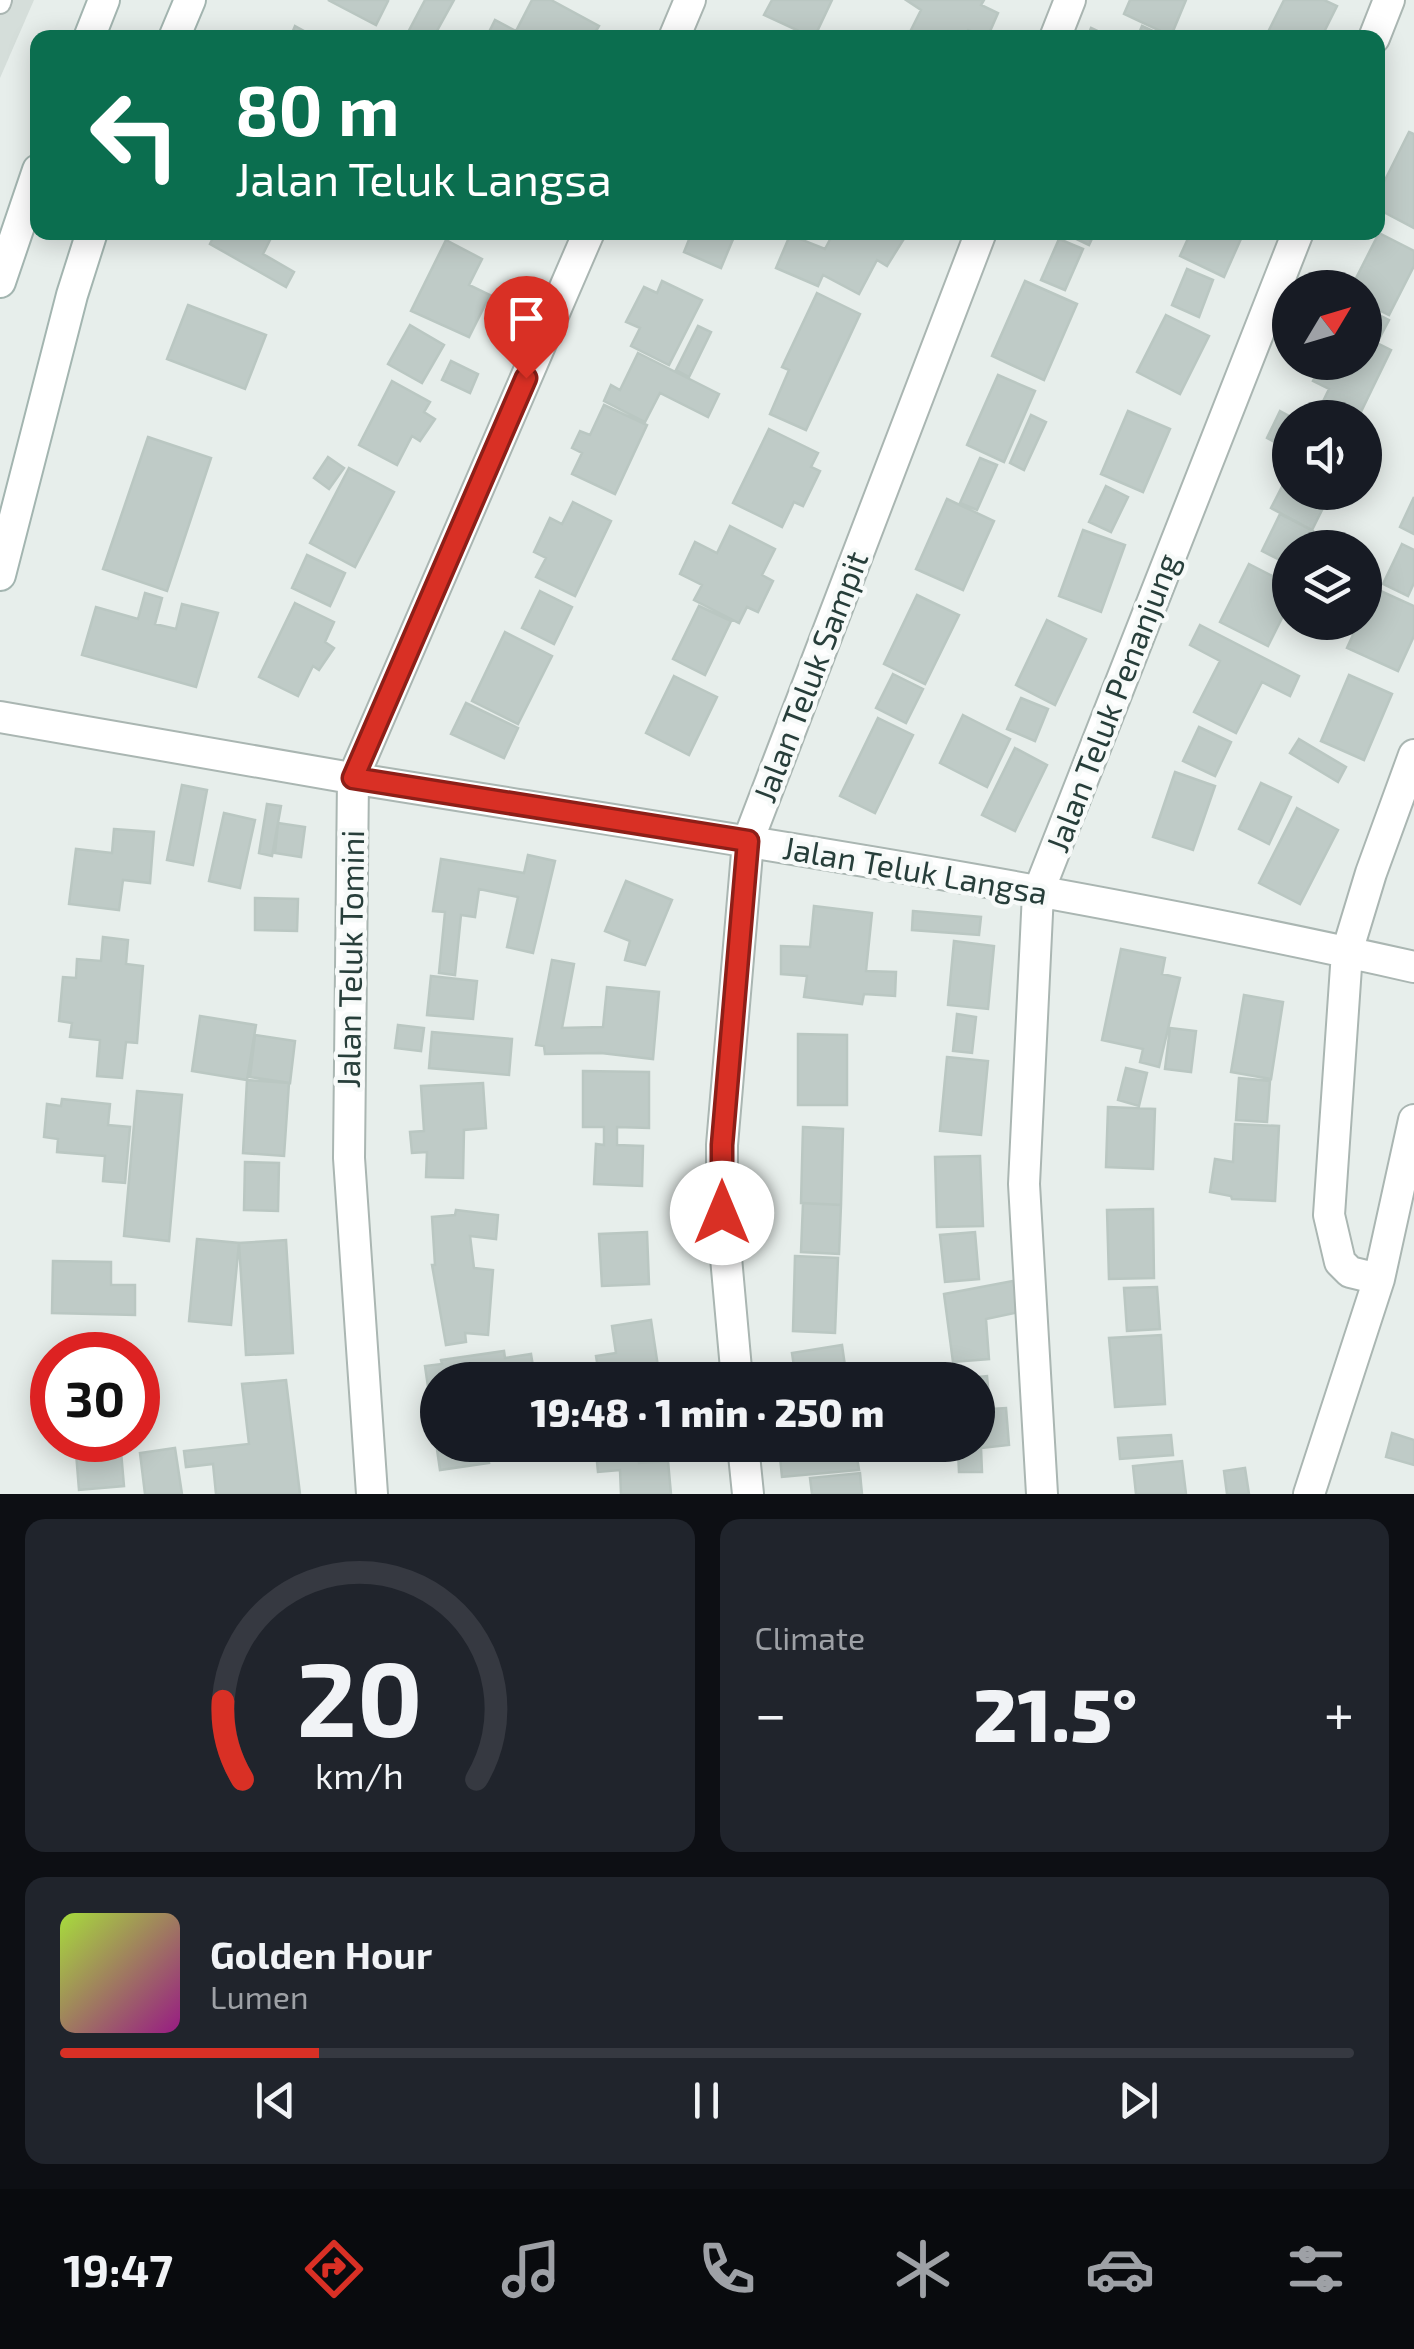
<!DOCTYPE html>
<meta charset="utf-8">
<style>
body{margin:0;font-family:"Exo 2",sans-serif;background:#20242c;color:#f1f3f6;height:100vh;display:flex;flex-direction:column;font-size:38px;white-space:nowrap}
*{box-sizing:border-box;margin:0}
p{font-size:32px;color:#9ea1a6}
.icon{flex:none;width:55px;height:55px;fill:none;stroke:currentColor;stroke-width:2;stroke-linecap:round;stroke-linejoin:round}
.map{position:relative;height:1494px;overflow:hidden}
.side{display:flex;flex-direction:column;gap:25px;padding:25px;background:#0d0f14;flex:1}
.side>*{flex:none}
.top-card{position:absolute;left:30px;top:30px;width:1355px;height:210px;border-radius:20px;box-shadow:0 5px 25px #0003;background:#0b6e4f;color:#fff;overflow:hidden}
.needle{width:65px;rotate:52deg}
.buttons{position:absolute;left:1272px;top:270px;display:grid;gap:20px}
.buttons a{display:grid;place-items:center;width:110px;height:110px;border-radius:50%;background:#171b24;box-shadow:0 5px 25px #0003;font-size:50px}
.speed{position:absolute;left:30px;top:1332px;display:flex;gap:20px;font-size:50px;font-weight:700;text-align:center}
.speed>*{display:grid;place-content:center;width:130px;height:130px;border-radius:50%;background:#171b24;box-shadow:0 5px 25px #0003;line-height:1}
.speed .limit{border:15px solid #d22;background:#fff;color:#111}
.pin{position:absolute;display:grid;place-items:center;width:85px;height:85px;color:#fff;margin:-102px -42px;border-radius:50% 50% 50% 0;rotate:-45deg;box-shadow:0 0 10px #0007}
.pin .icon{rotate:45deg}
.me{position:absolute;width:110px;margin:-55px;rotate:0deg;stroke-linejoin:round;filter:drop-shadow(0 0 8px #0008)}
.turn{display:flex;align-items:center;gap:35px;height:210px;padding:0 40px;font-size:45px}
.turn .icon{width:130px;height:130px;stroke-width:2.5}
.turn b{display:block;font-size:70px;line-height:85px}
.big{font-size:75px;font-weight:800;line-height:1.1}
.side .tile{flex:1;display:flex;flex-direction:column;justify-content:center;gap:15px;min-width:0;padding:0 35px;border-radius:20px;background:#20242c}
.side .dial{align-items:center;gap:0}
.dial svg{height:260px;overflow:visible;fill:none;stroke:#363941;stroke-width:7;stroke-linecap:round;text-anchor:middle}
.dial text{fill:#f1f3f6;stroke:none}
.song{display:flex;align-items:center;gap:30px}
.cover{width:120px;height:120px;border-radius:15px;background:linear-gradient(135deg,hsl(80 70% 55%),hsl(310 70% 35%))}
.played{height:10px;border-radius:5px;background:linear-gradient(90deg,#d93025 20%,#363941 20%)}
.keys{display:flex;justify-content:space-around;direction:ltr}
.heat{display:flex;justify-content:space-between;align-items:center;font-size:55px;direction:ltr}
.side .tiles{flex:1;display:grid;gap:25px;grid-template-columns:1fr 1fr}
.tile:last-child{grid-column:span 2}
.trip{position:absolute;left:420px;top:1362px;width:575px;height:100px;border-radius:50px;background:#171b24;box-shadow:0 5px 25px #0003;font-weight:800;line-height:100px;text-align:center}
.tabs{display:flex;height:160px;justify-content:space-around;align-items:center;background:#090b0e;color:#9ea1a6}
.tabs .icon{width:70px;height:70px}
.tabs .active{color:#d93025}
.tabs b{font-size:45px;color:#f1f3f6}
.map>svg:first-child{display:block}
.built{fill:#d5deda}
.building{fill:#bfcbc7;stroke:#bac7c2;stroke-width:2.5}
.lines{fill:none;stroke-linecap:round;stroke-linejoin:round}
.lane-casing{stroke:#aab6b2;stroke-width:24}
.street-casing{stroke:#aab6b2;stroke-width:34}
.secondary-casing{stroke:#a3b5b0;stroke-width:34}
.lane{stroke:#fff;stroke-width:20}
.street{stroke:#fff;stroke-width:30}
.secondary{stroke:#fff;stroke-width:30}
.route-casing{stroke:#8d1f18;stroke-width:25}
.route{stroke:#d93025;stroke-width:18}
.labels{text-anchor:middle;stroke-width:9;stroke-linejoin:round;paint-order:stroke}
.street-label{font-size:32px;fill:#273e3a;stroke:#f7faf9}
</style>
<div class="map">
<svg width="1414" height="1494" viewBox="0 0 1414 1494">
<rect width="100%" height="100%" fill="#e7eeeb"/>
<!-- built -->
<path class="built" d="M0 0H34L0 78Z"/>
<!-- building -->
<path class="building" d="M328 0H386L388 1 376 25Z
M425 0H454L433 38H405Z
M532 0H551L599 26 592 38 487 36 495 20 516 31Z
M772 0H832L814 38 764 15Z
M906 0H984L981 5 998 13 987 38 968 30 964 38H907L921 10Z
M1130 0H1186L1171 36 1124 14Z
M1284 0H1324L1337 6 1321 38H1265Z
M295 26 317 38H290Z
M1142 26 1164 36 1163 38H1137Z
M1091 28 1112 38H1087Z
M1409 132 1414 134V228L1378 209V194Z
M216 232H274L263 254 294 272 286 287 210 244Z
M692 232H736L721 268 684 252Z
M834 232H898L905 237 887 266 877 260 859 294 823 275 818 286 776 268 790 235 825 249Z
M1062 232H1095L1089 245Z
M1191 232H1244L1224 277 1180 256Z
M1379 233 1414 251V266L1389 315 1365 303V288H1351Z
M1059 239 1083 249 1065 290 1041 280Z
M446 240 482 259 469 285 490 295 469 337 411 311Z
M1187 269 1213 280 1199 317 1172 305Z
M662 281 702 300 669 365 631 346 640 328 626 322 644 287 657 293Z
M1025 281 1077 304 1044 380 992 356Z
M817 293 860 314 806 430 770 414 789 370 782 367Z
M188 305 266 335 245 389 167 359Z
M1365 308 1389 320 1378 341 1365 334Z
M1166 315 1209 336 1180 394 1137 372Z
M410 325 444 345 422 383 388 364Z
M698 326 711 332 689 377 676 370Z
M1365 337 1391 350 1358 418H1315L1329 389 1313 381 1322 362H1365Z
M638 353 719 394 708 417 660 393 645 422 604 401 611 385 620 390Z
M451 361 478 374 470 393 442 380Z
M998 375 1035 391 1004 462 967 445Z
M392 381 430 402 424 412 435 419 420 441 412 436 397 465 359 445Z
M604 405 647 425 615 494 572 474 582 453 572 448 580 431 590 435Z
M1128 411 1170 429 1143 492 1101 474Z
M1280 411 1293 418H1290V450L1267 438Z
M1031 415 1046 422 1024 470 1010 463Z
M769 429 818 453 811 467 820 471 803 506 794 502 782 527 733 503Z
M148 437 211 458 167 591 103 569Z
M328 457 344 468 329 489 314 478Z
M980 458 997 465 977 510 960 503Z
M349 468 394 492 355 567 310 543Z
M1290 471V492H1331L1312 530 1271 508Z
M1106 486 1128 497 1111 532 1089 522Z
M1414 497V534L1400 527Z
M947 499 994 521 963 590 916 569Z
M573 502 611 521 575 596 536 577 546 558 534 552 550 518 562 524Z
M1280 514 1313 531 1305 548H1290V565L1262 551Z
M730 526 775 549 762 575 773 581 758 612 747 607 739 623 694 600 702 585 680 574 695 542 717 553Z
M1083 530 1125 545 1101 612 1059 596Z
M1402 544 1414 550V583L1408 596 1383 584Z
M307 555 345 573 330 606 292 588Z
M1249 564 1290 585V602L1268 646 1220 622Z
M1374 588 1414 606V636L1398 671 1347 648 1359 622H1365V608Z
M540 591 572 607 554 644 522 628Z
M145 593 162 598 155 624 176 629 182 604 218 613 196 687 82 655 96 607 138 619Z
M917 595 959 615 925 684 884 664Z
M295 603 334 622 325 642 334 648 319 670 313 666 298 696 259 677Z
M699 606 731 621 705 675 673 659Z
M1047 620 1086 639 1055 705 1016 685Z
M1200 625 1299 676 1290 696 1262 682 1236 733 1194 712 1220 661 1190 645Z
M505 632 552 656 518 724 472 701Z
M893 674 923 689 906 723 876 708Z
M1349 675 1392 694 1364 760 1321 741Z
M674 676 717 697 689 755 646 733Z
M1021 698 1048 709 1035 741 1007 729Z
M466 703 518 728 504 758 451 734Z
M963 715 1010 739 987 787 940 763Z
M878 718 913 735 875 813 840 796Z
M1199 727 1231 742 1215 776 1183 761Z
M1299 739 1346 767 1338 782 1290 753Z
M1015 748 1047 765 1015 831 982 815Z
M1175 772 1215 786 1193 850 1153 837Z
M1261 783 1291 797 1269 844 1239 829Z
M182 785 207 790 193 865 167 860Z
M267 804 281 806 272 856 259 853Z
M1297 808 1338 830 1300 904 1259 883Z
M224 813 255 820 240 888 209 881Z
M278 823 305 827 301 857 275 853Z
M114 829 154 832 150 883 123 880 119 910 69 904 76 849 112 853Z
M528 855 555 861 533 953 507 947 518 897 479 889 475 917 461 915 455 975 439 973 445 912 433 911 441 859 524 873Z
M626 881 672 900 645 965 625 960 630 941 605 931Z
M255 898 298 899 297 931 255 930Z
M814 906 872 913 866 971 896 972 895 996 864 994 862 1004 804 997 807 976 781 974V946L810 947Z
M913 911 981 917 979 935 912 930Z
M103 937 128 940 126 964 143 966 137 1043 126 1042 122 1078 97 1076 100 1040 70 1037 72 1023 59 1021 63 977 76 978 77 959 101 961Z
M954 941 994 946 988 1009 948 1005Z
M1121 949 1165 958 1162 974 1180 978 1159 1067 1140 1062 1143 1049 1102 1040Z
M552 960 574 964 562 1028 603 1027 607 987 659 992 653 1059 601 1053 545 1054 544 1046 536 1045Z
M431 976 477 981 473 1019 427 1015Z
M1244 995 1283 1002 1271 1079 1231 1072Z
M957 1014 976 1017 972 1053 953 1051Z
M200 1016 256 1025 247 1080 192 1071Z
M398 1025 424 1028 421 1051 395 1048Z
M1170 1028 1196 1031 1191 1072 1165 1069Z
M432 1032 512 1039 509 1075 429 1068Z
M798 1034 847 1035V1105H798Z
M255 1035 295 1041 290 1083 250 1077Z
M947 1057 988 1061 981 1135 940 1131Z
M1126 1068 1147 1073 1139 1106 1118 1100Z
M583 1071 649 1072V1128L617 1127V1145L643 1146 642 1186 594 1184 596 1144 604 1145V1127H583Z
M1239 1078 1270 1081 1267 1122 1236 1120Z
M247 1080 289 1083 284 1156 243 1153Z
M483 1083 486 1128 464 1130 463 1178 426 1177 427 1152 412 1153 410 1132 424 1131 421 1086Z
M137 1091 182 1095 169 1241 124 1236Z
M62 1099 110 1104 108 1125 130 1127 125 1183 103 1181 105 1156 57 1152 58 1139 44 1137 47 1104 61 1106Z
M1108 1107 1155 1109 1153 1169 1106 1167Z
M1235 1124 1279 1126 1275 1201 1232 1199 1231 1196 1210 1192 1215 1159 1233 1162Z
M803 1127 843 1129 841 1205 801 1203Z
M980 1156 983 1226 937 1227 935 1157Z
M245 1162 279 1163 278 1211 244 1210Z
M803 1203 841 1205 839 1254 801 1252Z
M1153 1209 1154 1278 1109 1279 1107 1210Z
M456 1210 498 1215 496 1239 470 1236 474 1268 493 1270 488 1335 465 1333 466 1342 446 1345 432 1265H435L432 1217 455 1215Z
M647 1232 649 1284 602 1286 599 1234Z
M975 1232 979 1279 945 1282 940 1235Z
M197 1239 239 1243 231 1325 189 1321Z
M286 1240 293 1353 246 1355 239 1243Z
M795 1256 838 1258 835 1333 793 1331Z
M53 1261 111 1262V1285H135V1315L52 1313Z
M1013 1281 1019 1312 986 1319 989 1359 953 1362 944 1294Z
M1157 1287 1160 1329 1127 1331 1124 1288Z
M651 1320 660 1380H600L596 1356 616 1353 612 1326Z
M1161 1335 1165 1404 1115 1407 1109 1338Z
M842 1345 847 1380H796L792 1353Z
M504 1351 505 1358 531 1354 535 1379 438 1380V1445H486L489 1463 440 1470 425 1366 442 1364 441 1360Z
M987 1376 990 1409 1006 1408 1009 1445 981 1448 982 1472H959L958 1450 952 1451V1445H978V1380H946Z
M286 1380 300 1494H216L213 1464 186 1467 184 1451 249 1444 242 1384Z
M1392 1433 1414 1440V1465L1386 1457Z
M1171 1435 1173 1455 1120 1459 1118 1438Z
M75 1440H120L124 1486 79 1490Z
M819 1445H855L859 1470 782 1477 780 1457 820 1453Z
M175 1448 182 1494H145L140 1453Z
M638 1449 639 1463 668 1461 671 1494H621L620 1470 598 1472 596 1452Z
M1182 1461 1186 1494H1136L1133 1466Z
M1245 1468 1249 1494H1227L1224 1471Z
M860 1473 862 1494H812L810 1478Z"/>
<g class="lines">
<!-- lane casing -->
<g class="lane-casing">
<path id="lane" d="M0 3 1 0"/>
</g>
<!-- street casing -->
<g class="street-casing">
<path id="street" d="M674 38 690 0
M1055 38 1070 0
M1374 38 1389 0
M0 717C119 737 238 759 357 779 710 836 1065 888 1414 967
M1379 1279 1350 1272 1340 1262 1329 1215 1347 952 1371 873 1414 755
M737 1380 722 1213V1145L748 841 981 232
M743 1445 748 1494
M372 1494 349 1158 353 778 589 232
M1042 1494 1024 1184 1038 893 1298 232
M1309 1494 1379 1279 1414 1120"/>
</g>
<!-- secondary casing -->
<g class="secondary-casing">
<path id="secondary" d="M89 38 104 0
M174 38 190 0
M0 282 38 170
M0 575 72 295 92 232"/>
</g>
<!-- lane -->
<use href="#lane" class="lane"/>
<!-- street -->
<use href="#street" class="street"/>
<!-- secondary -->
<use href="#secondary" class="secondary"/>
</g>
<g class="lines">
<!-- route casing -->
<g class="route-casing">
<path id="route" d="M526 378 353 778 748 841 722 1145V1213"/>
</g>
<!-- route -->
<use href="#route" class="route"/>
</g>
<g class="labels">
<!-- street labels -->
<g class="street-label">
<text transform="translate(811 677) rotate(-69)" y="11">Jalan Teluk Sampit</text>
<text transform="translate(1113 703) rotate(-69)" y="11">Jalan Teluk Penanjung</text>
<text transform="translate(915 871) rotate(10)" y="11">Jalan Teluk Langsa</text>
<text transform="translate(351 959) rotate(-89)" y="11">Jalan Teluk Tomini</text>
</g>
</g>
</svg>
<div class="buttons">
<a><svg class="needle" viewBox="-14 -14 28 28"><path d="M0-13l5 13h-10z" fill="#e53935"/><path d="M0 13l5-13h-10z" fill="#9ea1a6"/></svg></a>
<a><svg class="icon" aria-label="sound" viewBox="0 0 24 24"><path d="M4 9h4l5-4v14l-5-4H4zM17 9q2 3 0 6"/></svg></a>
<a><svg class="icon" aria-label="layers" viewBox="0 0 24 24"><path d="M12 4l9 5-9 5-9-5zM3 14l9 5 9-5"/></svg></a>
</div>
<div class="speed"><div class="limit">30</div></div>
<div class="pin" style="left:526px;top:378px;background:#d93025"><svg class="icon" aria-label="arrive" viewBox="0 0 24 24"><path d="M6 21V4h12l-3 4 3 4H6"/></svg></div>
<svg class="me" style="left:722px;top:1213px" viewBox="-20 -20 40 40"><circle r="19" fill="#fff"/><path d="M0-13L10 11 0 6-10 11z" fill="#d93025"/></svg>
<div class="trip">19:48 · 1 min · 250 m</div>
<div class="top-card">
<div class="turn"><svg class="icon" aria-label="left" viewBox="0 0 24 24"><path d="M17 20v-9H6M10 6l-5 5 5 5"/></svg><div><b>80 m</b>Jalan Teluk Langsa</div></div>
</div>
</div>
<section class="side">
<div class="tiles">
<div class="tile dial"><svg viewBox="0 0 100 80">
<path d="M14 69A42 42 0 1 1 86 69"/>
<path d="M14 69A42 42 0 0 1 8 45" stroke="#d93025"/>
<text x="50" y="56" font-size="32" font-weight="700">20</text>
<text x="50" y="72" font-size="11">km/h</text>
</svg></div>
<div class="tile"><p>Climate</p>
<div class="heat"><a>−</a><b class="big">21.5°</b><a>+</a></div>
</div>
<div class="tile">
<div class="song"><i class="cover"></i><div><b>Golden Hour</b><p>Lumen</p></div></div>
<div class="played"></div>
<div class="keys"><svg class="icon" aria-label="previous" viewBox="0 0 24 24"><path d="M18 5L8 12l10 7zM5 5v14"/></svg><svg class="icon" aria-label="pause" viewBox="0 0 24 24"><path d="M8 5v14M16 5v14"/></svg><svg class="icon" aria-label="next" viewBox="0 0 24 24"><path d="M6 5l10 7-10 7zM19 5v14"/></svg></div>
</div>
</div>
</section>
<nav class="tabs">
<b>19:47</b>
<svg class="icon active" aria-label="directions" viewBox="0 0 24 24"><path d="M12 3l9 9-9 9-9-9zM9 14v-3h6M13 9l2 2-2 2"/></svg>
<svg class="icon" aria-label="music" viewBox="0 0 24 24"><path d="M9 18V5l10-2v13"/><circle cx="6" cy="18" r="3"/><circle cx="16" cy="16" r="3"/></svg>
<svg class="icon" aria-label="phone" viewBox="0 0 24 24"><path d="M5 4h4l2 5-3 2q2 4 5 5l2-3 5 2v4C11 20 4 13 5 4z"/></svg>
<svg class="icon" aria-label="climate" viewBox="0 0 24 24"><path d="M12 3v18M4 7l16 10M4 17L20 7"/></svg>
<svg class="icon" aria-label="car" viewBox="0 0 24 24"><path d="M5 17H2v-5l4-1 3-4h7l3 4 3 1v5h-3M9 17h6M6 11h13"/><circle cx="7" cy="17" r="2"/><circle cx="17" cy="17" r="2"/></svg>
<svg class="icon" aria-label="filters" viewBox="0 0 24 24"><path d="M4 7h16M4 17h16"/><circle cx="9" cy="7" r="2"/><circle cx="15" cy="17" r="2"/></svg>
</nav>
